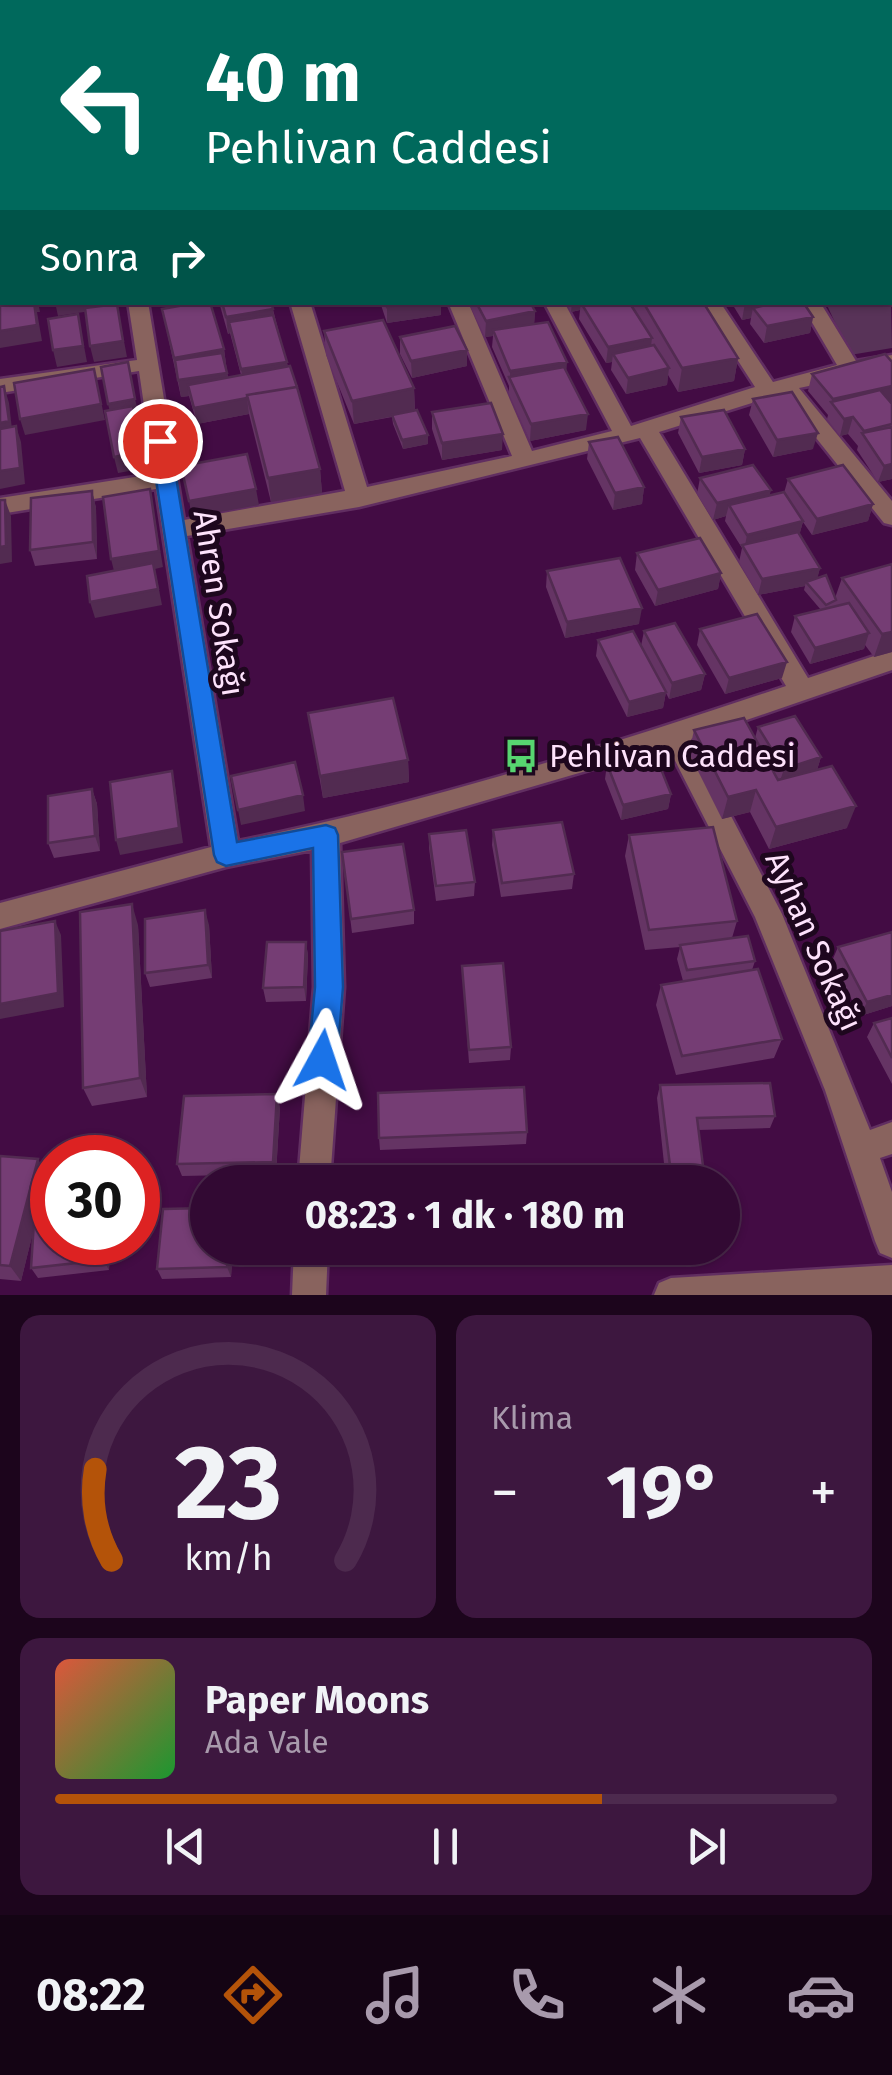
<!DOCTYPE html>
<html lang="tr">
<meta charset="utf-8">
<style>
body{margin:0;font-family:"Fira Sans",sans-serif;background:#3d173f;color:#f1f3f6;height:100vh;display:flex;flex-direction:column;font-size:38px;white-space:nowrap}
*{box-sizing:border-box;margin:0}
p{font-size:32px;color:#a89aac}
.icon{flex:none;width:55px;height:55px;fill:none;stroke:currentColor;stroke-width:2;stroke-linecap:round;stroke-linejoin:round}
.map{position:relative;height:1295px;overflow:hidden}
.side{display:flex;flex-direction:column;gap:20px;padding:20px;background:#1c051c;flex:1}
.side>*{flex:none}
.guide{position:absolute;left:0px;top:0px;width:892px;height:305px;box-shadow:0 2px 8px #0004,0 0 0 2px #4d2a4e;background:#00695c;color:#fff;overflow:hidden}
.speed{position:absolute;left:30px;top:1135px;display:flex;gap:20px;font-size:50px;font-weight:700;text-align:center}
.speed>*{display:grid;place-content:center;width:130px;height:130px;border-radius:50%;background:#320933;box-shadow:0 2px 8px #0004,0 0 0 2px #4d2a4e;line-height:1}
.speed .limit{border:15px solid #d22;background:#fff;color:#111}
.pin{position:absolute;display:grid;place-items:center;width:85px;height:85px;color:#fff;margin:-42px;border:5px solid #fff;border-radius:50%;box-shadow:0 2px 10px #0007}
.me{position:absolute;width:110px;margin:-55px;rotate:5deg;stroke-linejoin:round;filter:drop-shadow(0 0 8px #0008)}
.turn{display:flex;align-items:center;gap:35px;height:210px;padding:0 40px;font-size:45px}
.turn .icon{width:130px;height:130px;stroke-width:2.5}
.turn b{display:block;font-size:70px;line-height:85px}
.then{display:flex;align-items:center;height:95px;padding:0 40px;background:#0003;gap:20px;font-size:38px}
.big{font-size:75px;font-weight:700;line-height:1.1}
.side .widget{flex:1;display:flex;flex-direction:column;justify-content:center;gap:15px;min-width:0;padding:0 35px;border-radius:20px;background:#3d173f}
.side .dial{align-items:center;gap:0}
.dial svg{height:260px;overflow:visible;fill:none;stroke:#4d2a4e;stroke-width:7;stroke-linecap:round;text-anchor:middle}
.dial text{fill:#f1f3f6;stroke:none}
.song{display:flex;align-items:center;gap:30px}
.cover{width:120px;height:120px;border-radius:15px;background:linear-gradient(135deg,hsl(10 70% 55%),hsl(130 70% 35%))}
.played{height:10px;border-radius:5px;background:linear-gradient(90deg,#b45309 70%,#4d2a4e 70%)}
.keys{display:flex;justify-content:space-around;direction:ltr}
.heat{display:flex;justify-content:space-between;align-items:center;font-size:55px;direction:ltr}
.side .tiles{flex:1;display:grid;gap:20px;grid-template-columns:1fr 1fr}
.widget:last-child{grid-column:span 2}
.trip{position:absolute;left:190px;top:1165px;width:550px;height:100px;border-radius:50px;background:#320933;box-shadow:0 2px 8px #0004,0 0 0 2px #4d2a4e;font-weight:700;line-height:100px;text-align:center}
.tabs{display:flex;height:160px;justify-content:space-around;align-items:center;background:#140414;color:#a89aac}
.tabs .icon{width:70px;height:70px}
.tabs .selected{color:#b45309}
.tabs b{font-size:45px;color:#f1f3f6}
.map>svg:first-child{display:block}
.green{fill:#583358}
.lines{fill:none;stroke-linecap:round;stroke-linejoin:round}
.minor-casing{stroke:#612e61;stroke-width:5}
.minor{fill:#89635e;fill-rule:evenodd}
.wall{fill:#653464}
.shaded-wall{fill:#522b51}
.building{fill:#753d74;stroke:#522b51;stroke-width:2.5}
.route{fill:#1a73e8;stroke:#114b97;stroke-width:2.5}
.labels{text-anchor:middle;stroke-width:10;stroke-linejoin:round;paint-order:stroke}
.street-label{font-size:32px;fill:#fde2fb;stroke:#1e071e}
.poi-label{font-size:32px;fill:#fde2fb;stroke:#1e071e;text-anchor:start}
</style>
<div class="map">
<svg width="892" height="1295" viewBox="0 0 892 1295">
<rect width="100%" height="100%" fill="#430c44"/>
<!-- green -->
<path class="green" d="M890 266 892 348 850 355 826 303 890 302Z"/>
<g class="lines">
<!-- minor casing -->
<g class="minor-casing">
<path id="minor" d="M106 0H122L123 2H107Z
M458 0H474L475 2H459Z
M0 4H2V14H0Z
M890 42 892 43V54L890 53Z
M0 77H2V87H0Z
M890 208 892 209V222L890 221Z
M890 248H892V260H890Z
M128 302H148L184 520 345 491 290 302H310L367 487 512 456 448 302H468L532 451 612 431 544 302H564L631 426 755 387 700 302H720L773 382 837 365 800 302H820L856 361 892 355V369L799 388 892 501V525L884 523 781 394 659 432 808 678 892 650V670L691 739 782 914 870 1130 892 1122V1154L880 1158 892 1192V1258L880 1253 875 1241 825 1090 755 917 668 747 340 843 344 987 330 1182H298L314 987 312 850 226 867 0 929V903L211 847 156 489 0 514V498L154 474 139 371 0 393V379L137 360ZM640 438 786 686C607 746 423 804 238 841L187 536 359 507Z
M294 1248H328L326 1295H292Z
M892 1265V1295H654L659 1283 671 1278Z"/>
</g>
<!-- minor -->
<use href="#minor" class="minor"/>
</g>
<!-- wall -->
<path class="wall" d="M892 10V34L890 32V11Z
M892 174V206L890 204V175Z
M219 302H271L288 367 320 469 322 493 271 502 249 414 197 424 189 396 181 397 162 309 224 349 228 378 241 375 230 333 228 334Z
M380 302H441V315L387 323Z
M468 302H530L535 311 534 324 566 371 586 430 530 441 509 394V386L492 347 493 336 485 337Z
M566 302H703L738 358 734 381 678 392 668 375 667 385 626 394 611 370 612 362 606 363 579 319 580 310 571 312Z
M731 302H803L813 317 810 333 764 343 750 324 751 318 742 320Z
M324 331 414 388 415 411 428 444 403 449 393 424 392 417 354 424 326 355Z
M400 337 467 350V366L412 378 400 354Z
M812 374 890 402 892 404V479L878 482 857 450 858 446 848 434 840 436 827 419 828 415 808 391Z
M753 399 813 449 773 457 749 415Z
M432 412 502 450 442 460 432 429Z
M681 417 745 449 742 465 699 473 678 433Z
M589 442 644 487 642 504 613 510 587 459Z
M700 478 769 496 784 493 788 479 873 504 868 521 812 535 803 522 799 535 820 568 817 578 835 598 842 578 892 564V652L874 657 865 645 864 649 810 664 791 632 795 616 821 610 804 590 805 586 758 595 739 562 742 548 725 521 726 516 713 520 697 494Z
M92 491 96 508 97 559 35 566 30 550Z
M637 553 721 573 718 589 655 606 635 570Z
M547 571 639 624 565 638 546 587Z
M700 629 782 678 725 694 697 645Z
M644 631 705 674 701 690 669 699 655 671 666 692 663 708 627 717 596 656 598 640 641 646Z
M308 713 408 760 409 782 323 798Z
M758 727 821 757 817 770 847 828 769 849 750 812 722 819 689 753 694 730 755 738Z
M607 764 671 794 668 809 621 820 605 779Z
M92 789 97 804 100 851 54 858 48 843Z
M493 830 574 874 572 889 501 897 492 845Z
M429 834 475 882 474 896 436 901 429 848Z
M629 835 737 921 732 938 755 961 752 970 782 1039 774 1058 676 1075 656 1005 661 985 683 981 677 959 680 947 645 950 625 856Z
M342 852 414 910V924L352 933Z
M138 925 147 1097 92 1106 83 1088Z
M209 925 212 978 150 987 145 973Z
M306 942 308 956 306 1001 266 1002 263 988Z
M838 947 892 1006 860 1016 832 961Z
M462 966 511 1047 510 1060 469 1063Z
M892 1018V1084L867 1037 874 1023Z
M660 1085 775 1116 770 1128 698 1130 705 1182H666L657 1098Z
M280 1107 276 1174 182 1176 177 1164Z
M527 1132 526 1144 380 1150 379 1138Z
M0 1156 47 1176 40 1205 52 1242H110L109 1270 38 1278 31 1268 33 1232 21 1281 0 1279Z
M233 1248 231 1277 162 1279 157 1269Z
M356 1248H409V1257H357Z
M674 1248H701L675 1261Z"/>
<!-- shaded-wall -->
<path class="shaded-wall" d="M422 0H448V2H404Z
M873 0H892V5H890V2H873Z
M0 14 2 43H0Z
M0 60H2V76H0Z
M0 301 38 302 40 312H37L42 341 0 348Z
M55 302H116V307L58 316Z
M413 302H441V315L387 323V307Z
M572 302H611L581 303 580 310 571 312Z
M750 302H788L753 308 751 318 742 320 745 303Z
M117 304 127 357 94 362 90 346Z
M273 309 275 325 229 322 230 333 228 334 226 317Z
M535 311 534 328 493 330V336L485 337 486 321Z
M78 314 87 362 57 367 53 350Z
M813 317 810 333 764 343 767 326Z
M652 338 650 354H613L612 362 606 363 608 347Z
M224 349 226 365 177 374 174 358Z
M467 350V366L412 378 411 361Z
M738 358 734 381 678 392 682 368Z
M287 362 289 378 244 386 241 369Z
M567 362 566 378 510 379V371Z
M669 368 667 385 626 394 628 378Z
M94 369 105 420 25 435 20 419Z
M227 373 229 389 188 385 189 396 181 397 178 380Z
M4 386 9 403 13 438 0 440V423Z
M892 386V402L839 413 832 403 833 399Z
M414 388 415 412 354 424 352 401Z
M247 398 249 414 197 424 194 408Z
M135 399 139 415 112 420 108 404Z
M588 414 586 430 530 441 531 424Z
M853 417 848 434 840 436 844 419Z
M16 426 21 442 25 484 0 489V471Z
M818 433 813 449 773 457 777 440Z
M503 434 502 450 442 460V443Z
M428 435V444L403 449 402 440Z
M745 449 742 465 699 473 702 457Z
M143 451 146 468 118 473 114 457Z
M892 464V479L878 482 884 466Z
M320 469 322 493 271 502 268 478Z
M644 487 642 504 613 510 615 493Z
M150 489 163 567 155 569 162 605 95 618 90 602 115 575 111 559Z
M256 489 259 505 192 517 189 501Z
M771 490 767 507 729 505 726 516 713 520 717 503Z
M92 491 96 508 97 559 93 542Z
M5 500 11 516 12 562 0 564V547Z
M873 504 868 521 812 535 817 519Z
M803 521 799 537 744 551 747 535Z
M820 568 816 584 806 582 805 586 758 595 762 579Z
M721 573 718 589 655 606 658 590Z
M642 608 639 624 565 638 567 622Z
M892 632V652L874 657 882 634Z
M869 633 864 649 810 664 815 648Z
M787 662 782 678 725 694 729 678Z
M705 674 701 690 669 699 672 683Z
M666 692 663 708 627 717 629 702Z
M821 757 816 773 779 784 784 769Z
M408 760 409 782 323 798 320 776Z
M172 771 175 786 183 843 120 855 116 840Z
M92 789 97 804 100 851 95 836Z
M756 790 750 812 722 819 728 797Z
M671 794 668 809 621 820 623 805Z
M303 795 305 811 241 825 238 810Z
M856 806 847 828 769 849 776 827Z
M132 904 138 925 147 1097 140 1078Z
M205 910 209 925 212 978 208 965Z
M55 921 61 935 64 1007 0 1019V1004Z
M306 942 308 956 306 1001 304 987Z
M892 995V1006L860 1016 867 1002Z
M277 1094 280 1107 276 1174 273 1162Z
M38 1159 47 1176 21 1281 10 1266Z
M104 1242H110L109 1270 103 1260Z
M228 1248H233L231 1277 227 1267Z
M685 1248H701L675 1261 679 1250Z"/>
<!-- building -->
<path class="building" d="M37 0V2H12L35 0Z
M53 0H94V2H54Z
M203 0H255V2H204Z
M267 0H335L319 2H268Z
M564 0H580L582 2H566Z
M0 43H1L2 54V60H0Z
M0 103H2V125H0Z
M2 260V301H0V261Z
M14 302H34L37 325 0 331V305Z
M201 302H210L224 349 174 358 162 309Z
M222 302H271L273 309 226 317Z
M385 302H413L387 307Z
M476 302H530L535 311 486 321Z
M629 302 652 338 608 347 581 303Z
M643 302H703L738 358 682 368Z
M778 302H803L813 317 767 326 753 308Z
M117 304 123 341 90 346 85 308Z
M78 314 83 346 53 350 48 319Z
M273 315 287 362 241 369 229 322Z
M383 320 414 388 352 401 324 331Z
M548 322 567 362 510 371 493 330Z
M455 326 467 350 411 361 400 337Z
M654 345 669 368 628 378 613 354Z
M222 353 227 373 178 380 175 360Z
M885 354 892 362V386L833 399 812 374Z
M128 362 135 399 108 404 101 367Z
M290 366 297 387 247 395V398L194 408 188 385Z
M564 367 588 414 531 424 509 377Z
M94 369 101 404 20 419 14 383Z
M4 386 9 421 0 423V387Z
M297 387 320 469 268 478 247 395Z
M880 390 892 404V424L864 431 853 417 844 419 831 402Z
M792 392 818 433 777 440 753 399Z
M491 403 503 434 442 443 432 412Z
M133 406 143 451 114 457 105 411Z
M417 410 428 435 402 440 392 415Z
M724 410 745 449 702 457 681 417Z
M16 426 20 468 0 471V429Z
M892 427V464L884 466 862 433Z
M618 437 644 487 615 493 589 442Z
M247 454 256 489 189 501 181 466Z
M753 465 771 490 717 503 700 478Z
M843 465 873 504 817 519 788 479Z
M150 489 159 551 111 559 103 497Z
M92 491 93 542 30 550 31 498Z
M784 492 803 521 747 535 729 505Z
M0 500H5L6 546 0 547Z
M798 532 820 568 762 579 742 545Z
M700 538 721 573 658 590 637 553Z
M620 558 642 608 567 622 547 571Z
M153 563 158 589 90 602 87 576Z
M892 564V632L882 634 842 578Z
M826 575 836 600 826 605 806 582Z
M849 603 869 633 815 648 795 616Z
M757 614 787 662 729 678 700 629Z
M675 623 705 674 672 683 644 631Z
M633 631 666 692 629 702 598 640Z
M393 698 408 760 320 776 308 713Z
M795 716 821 757 784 769 758 727Z
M744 718 778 780 832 766 856 806 776 827 756 790 728 797 694 730Z
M655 754 671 794 623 805 607 764Z
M295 762 303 795 238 810 231 776Z
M172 771 179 828 116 840 110 782Z
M92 789 95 836 48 843V796Z
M562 822 574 874 502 883 493 830Z
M713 827 737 921 649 930 629 835Z
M466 830 475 882 436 886 429 834Z
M403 844 414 910 351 919 342 852Z
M132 904 140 1078 83 1088 80 912Z
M205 910 208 965 145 973V919Z
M55 921 58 993 0 1004V931Z
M892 932V995L867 1002 838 947Z
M748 936 755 961 687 970 680 945Z
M267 942H306L304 987 263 988Z
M503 963 511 1047 469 1050 462 966Z
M758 969 782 1039 682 1056 661 985Z
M892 1018V1058L874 1023Z
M770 1083 775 1116 697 1118 705 1182H672L660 1085Z
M524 1087 527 1132 379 1138 378 1093Z
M277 1094 273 1162 177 1164 184 1096Z
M0 1156 38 1159 10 1266 0 1265Z
M360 1167H410V1182H359Z
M52 1204V1242H104L103 1260 31 1268 35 1206Z
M208 1208V1248H228L227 1267 157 1269 163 1209Z"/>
<!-- route -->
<path class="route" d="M160 434 170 441 237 842 326 825 335 828 338 835 343 987 337 1060 332 1069 322 1073 313 1069 308 1060 315 987 313 848 226 866 217 862 214 855 150 441Z"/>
<!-- icons -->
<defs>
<g id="bus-bare" transform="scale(2.7)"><path d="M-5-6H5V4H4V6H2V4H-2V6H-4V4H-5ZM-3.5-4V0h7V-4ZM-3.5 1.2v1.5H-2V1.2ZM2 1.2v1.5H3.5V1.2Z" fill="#57d570" stroke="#1e071e" stroke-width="2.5" paint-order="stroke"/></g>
</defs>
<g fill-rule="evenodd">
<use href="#bus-bare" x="521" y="756"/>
</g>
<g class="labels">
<!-- street labels -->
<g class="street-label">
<text transform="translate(219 603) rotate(81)" y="11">Ahren Sokağı</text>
<text transform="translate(814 941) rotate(66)" y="11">Ayhan Sokağı</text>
</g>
<!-- poi labels -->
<g class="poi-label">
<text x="549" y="767">Pehlivan Caddesi</text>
</g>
</g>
</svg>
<div class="speed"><div class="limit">30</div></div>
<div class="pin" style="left:160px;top:441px;background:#d93025"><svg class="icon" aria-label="arrive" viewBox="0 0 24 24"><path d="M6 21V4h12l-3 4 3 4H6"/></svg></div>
<svg class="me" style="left:322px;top:1060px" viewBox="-20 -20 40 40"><path d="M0-17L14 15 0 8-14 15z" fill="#1a73e8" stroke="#fff" stroke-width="4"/></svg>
<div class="trip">08:23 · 1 dk · 180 m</div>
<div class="guide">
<div class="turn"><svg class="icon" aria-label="left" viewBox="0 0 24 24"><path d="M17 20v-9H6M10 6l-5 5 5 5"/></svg><div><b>40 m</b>Pehlivan Caddesi</div></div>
<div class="then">Sonra<svg class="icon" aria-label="right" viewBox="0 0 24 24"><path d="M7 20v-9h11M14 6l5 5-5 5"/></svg></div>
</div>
</div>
<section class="side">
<div class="tiles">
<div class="widget dial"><svg viewBox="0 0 100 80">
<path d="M14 69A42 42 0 1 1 86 69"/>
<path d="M14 69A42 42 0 0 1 9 41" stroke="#b45309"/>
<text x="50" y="56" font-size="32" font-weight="700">23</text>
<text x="50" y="72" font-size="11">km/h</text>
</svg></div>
<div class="widget"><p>Klima</p>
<div class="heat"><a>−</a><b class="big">19°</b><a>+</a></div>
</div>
<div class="widget">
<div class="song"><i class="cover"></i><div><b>Paper Moons</b><p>Ada Vale</p></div></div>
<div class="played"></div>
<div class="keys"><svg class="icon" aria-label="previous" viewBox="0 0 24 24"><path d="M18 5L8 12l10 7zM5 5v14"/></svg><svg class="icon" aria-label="pause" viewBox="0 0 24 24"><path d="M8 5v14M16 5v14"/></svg><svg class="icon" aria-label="next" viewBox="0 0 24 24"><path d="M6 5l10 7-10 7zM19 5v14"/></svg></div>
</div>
</div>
</section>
<nav class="tabs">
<b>08:22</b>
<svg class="icon selected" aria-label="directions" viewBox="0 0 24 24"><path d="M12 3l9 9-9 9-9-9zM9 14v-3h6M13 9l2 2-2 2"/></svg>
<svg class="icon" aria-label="music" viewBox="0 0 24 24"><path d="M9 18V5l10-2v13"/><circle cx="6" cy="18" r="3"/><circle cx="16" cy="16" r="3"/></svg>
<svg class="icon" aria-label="phone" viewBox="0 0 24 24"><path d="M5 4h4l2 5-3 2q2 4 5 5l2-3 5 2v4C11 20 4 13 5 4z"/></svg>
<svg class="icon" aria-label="climate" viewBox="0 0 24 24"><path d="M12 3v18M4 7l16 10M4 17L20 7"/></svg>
<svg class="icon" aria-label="car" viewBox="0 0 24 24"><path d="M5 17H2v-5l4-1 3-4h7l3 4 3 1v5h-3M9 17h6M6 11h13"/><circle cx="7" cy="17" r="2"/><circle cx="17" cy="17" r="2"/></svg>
</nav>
